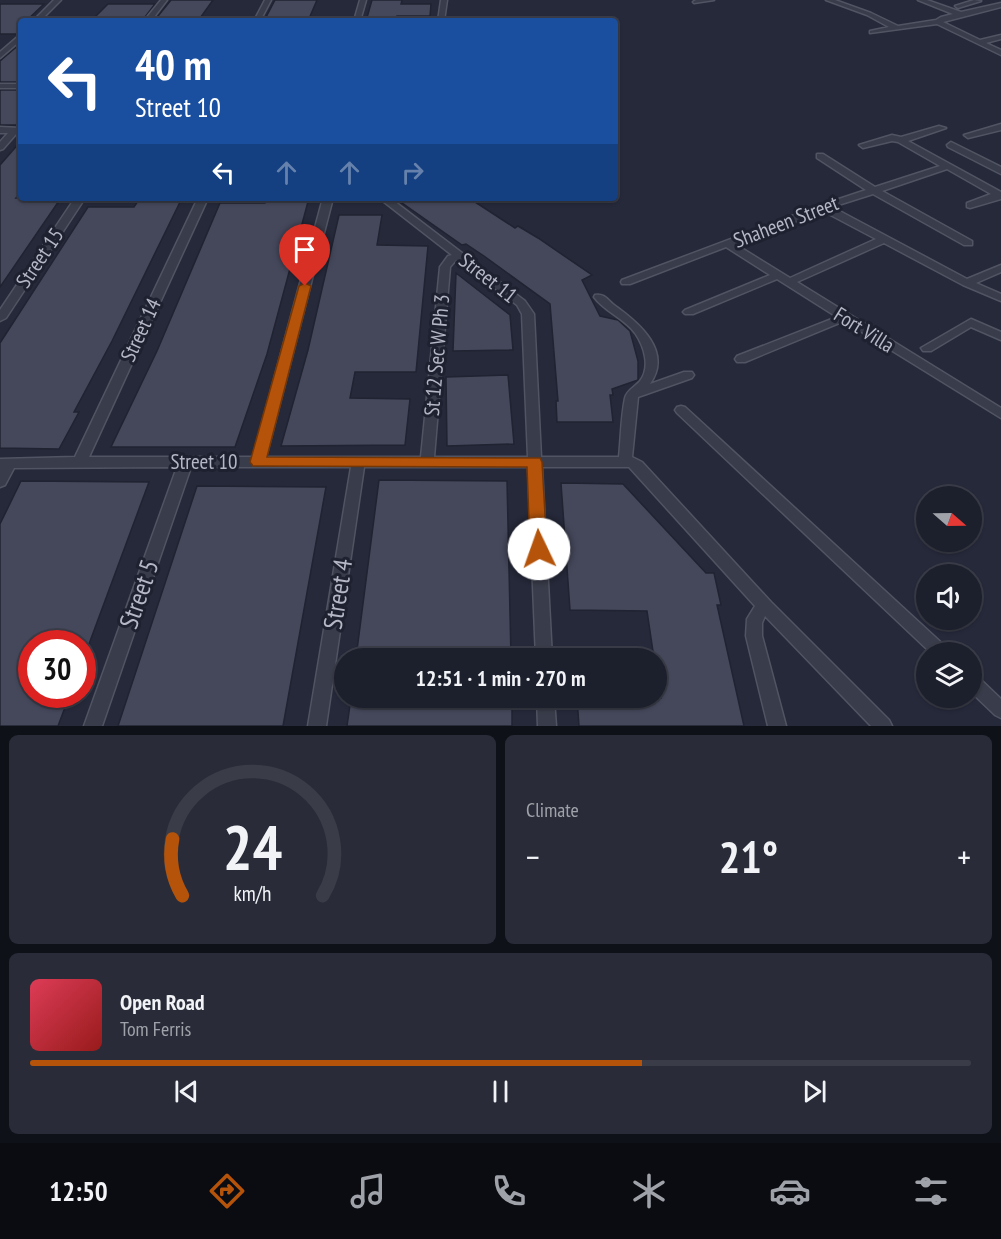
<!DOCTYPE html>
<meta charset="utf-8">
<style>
body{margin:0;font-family:"PT Sans Narrow",sans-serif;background:#292c38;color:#f1f3f6;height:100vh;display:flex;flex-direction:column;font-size:22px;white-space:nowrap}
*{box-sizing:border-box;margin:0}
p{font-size:20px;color:#a0a2a9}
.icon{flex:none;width:33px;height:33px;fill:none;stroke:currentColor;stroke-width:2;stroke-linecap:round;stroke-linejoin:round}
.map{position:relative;height:726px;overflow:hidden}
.details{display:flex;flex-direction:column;gap:9px;padding:9px;background:#0f1118;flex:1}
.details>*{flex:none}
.guide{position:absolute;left:18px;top:18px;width:600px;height:183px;border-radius:6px;box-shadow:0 2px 4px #0004,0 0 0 2px #3a3d48;background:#1a4fa0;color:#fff;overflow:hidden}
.needle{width:39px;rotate:110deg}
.tools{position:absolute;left:916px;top:486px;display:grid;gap:12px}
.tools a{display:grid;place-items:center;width:66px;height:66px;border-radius:50%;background:#1c1f2c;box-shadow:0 2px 4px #0004,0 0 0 2px #3a3d48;font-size:30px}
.speed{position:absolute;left:18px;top:630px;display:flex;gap:12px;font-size:30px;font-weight:700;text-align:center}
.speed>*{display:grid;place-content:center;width:78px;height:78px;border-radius:50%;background:#1c1f2c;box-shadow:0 2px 4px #0004,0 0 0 2px #3a3d48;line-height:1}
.speed .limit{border:9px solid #d22;background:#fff;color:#111}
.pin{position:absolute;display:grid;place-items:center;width:51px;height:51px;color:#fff;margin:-62px -26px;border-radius:50% 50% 50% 0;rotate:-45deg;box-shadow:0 0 6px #0007}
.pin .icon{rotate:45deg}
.me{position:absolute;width:66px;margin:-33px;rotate:357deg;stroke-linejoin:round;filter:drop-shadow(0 0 4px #0008)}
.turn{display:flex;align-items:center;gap:21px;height:126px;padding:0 18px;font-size:27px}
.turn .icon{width:78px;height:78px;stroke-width:2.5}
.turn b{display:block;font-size:42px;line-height:51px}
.lanes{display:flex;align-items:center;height:57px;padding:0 18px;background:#0003;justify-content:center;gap:30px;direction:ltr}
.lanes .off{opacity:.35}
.big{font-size:45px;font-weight:800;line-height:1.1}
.details .tile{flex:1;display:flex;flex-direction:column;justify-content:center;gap:9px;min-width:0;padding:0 21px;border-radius:9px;background:#292c38}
.details .dial{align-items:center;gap:0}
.dial svg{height:156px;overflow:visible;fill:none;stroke:#3a3d48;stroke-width:7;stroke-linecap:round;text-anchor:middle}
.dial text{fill:#f1f3f6;stroke:none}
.song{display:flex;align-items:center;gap:18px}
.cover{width:72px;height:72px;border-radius:9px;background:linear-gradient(135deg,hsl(350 70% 55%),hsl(0 70% 35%))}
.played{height:6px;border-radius:3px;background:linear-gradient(90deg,#b45309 65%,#3a3d48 65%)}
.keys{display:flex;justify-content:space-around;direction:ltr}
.heat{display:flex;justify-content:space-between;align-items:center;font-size:33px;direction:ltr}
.details .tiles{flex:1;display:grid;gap:9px;grid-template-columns:1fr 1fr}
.tile:last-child{grid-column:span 2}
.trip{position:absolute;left:334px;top:648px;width:333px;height:60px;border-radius:30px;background:#1c1f2c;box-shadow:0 2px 4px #0004,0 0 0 2px #3a3d48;font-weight:800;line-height:60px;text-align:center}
.dock{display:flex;height:96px;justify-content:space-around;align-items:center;background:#0b0c12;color:#a0a2a9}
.dock .icon{width:42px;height:42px}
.dock .selected{color:#b45309}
.dock b{font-size:27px;color:#f1f3f6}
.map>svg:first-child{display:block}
.building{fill:#45485b;stroke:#202331;stroke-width:1.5}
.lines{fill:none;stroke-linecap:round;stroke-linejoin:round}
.minor-casing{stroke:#515462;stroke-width:3}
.minor{fill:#393c4a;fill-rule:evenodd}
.route{fill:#b45309;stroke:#753606;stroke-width:1.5}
.labels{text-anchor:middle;stroke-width:6;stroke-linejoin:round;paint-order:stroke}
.street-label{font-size:21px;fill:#b5b7c6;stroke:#1e212f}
.near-street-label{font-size:26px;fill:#b5b7c6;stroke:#1e212f}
</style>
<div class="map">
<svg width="1001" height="726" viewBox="0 0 1001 726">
<rect width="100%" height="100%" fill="#26293a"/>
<!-- building -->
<path class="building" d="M171 0H213L198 21H154Z
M275 0H317L308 21H264Z
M372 0H402L401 4H431L430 16H397L396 21H366Z
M0 4H44L26 21H21V32L17 34H0Z
M108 4H155L142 21H91Z
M21 43V82H0V61Z
M0 90H21V125H0Z
M21 141V192L16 198H61L0 287V165Z
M140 198H182L112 341 74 412H79L59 449 0 448V343L88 207H134Z
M267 198H309L267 354 235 447H111L157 351 220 203H265Z
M395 198H469L515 228 518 226 538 238 592 275 582 280 600 316 618 320 630 331 638 361V380L612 389 613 395H610L613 422H557L556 401H558L550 304 484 256 466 244 462 245Z
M339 215H382L377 245 428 246 416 372H355L350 398 410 399 405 445 281 446 308 350Z
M456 273 510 315 513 350 453 351Z
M508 375 514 444 447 446 446 377Z
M379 480 507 481 511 658H356Z
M21 481 149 482 89 644H32V694H70L58 726H0V524Z
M561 483 623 484 706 573H714L721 605H717L744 726H579L577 698H661L657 658H654L647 611 570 610Z
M197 486 326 487 283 726H118Z
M351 698H512V726H347Z"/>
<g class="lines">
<!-- minor casing -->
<g class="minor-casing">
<path id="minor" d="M54 0H61L40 21H33Z
M161 0H167L151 21H144Z
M265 0H271L260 21H254Z
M360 0H366L360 21H354Z
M441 0H447L444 21H438Z
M696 0H714L694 3 693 2Z
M826 0H835L871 13 898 26 936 20 941 17 953 14 918 0H927L961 12 1001 3V7L943 22 980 40 1001 35V39L986 43 1001 50V55L937 24 870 33V31L889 27 867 15Z
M974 0 981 1 958 8 955 6Z
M21 34V40L0 58V52Z
M0 84H21V88H0Z
M1001 124V130L968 138 964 135Z
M939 126 946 128 908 141 1001 192V199L970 208 967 207V203L991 194 947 169 882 191 972 241V245H964L873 194 832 207 967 279 1001 265V272L976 283 1001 294V301L963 285 884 243 797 282 1001 408V418L844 321 745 362H737L735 359 737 356 837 317 777 279 693 314H685L683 312 685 310 770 275 726 247 630 284H622L621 282 622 280 821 205 866 190 817 158V154H823L875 187 940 166 898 142 892 141 863 148 859 145 892 135 901 137ZM823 211 876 239 790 278 735 244Z
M0 127 21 128V132L17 133 3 149 0 150V142L8 133H0Z
M951 142 1001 167V174L948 147 947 145Z
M75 198H85L6 318 0 321V310Z
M198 198H208L89 457H253L323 198H333L266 457H421L440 267 448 256 452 255 379 198H390L525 301 534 314 541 457H619C621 438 621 417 625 398 627 390 635 387 640 381 651 367 644 346 635 333 624 318 605 312 594 297L595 295C604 293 608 300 614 305 639 323 673 351 650 384L684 372H692L694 375 692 378 638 397 632 457 642 462 771 602 889 720 892 726H871L765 616 762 623V636L786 726H768L746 636 747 619 755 606 629 467H542L552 658H536L528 467H364L326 726H308L351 467H191L102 726H84L177 467 14 468 5 485 0 487V459L75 457ZM456 260H458L517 305 522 314 528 457H434L450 267Z
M971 319 1001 332V340L971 327 931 351H923L921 348Z
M681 406 685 407 946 647 948 652H930L677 413 675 410 677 407Z
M972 675 978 677 1001 699V718L995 715 972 693Z
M537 698H554L556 726H538Z"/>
</g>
<!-- minor -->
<use href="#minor" class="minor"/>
</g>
<!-- route -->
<path class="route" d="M305 283 311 286 267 457 540 458 542 462 547 549 545 554 539 556 533 554 530 549 527 467 253 466 250 462 299 286Z"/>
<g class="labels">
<!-- street labels -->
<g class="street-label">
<text transform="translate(786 222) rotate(-21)" y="7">Shaheen Street</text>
<text transform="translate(40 258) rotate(-56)" y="7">Street 15</text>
<text transform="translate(488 278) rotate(38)" y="7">Street 11</text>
<text transform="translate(141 330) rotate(-65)" y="7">Street 14</text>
<text transform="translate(864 330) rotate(32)" y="7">Fort Villa</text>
<text transform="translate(437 355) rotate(-85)" y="7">St 12 Sec W Ph 3</text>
<text x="204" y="469">Street 10</text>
</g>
<!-- near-street labels -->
<g class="near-street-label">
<text transform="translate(139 594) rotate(-71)" y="9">Street 5</text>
<text transform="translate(338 594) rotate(-81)" y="9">Street 4</text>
</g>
</g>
</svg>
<div class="tools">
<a><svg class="needle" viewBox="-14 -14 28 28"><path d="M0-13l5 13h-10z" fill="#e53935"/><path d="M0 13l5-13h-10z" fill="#a0a2a9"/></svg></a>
<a><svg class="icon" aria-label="sound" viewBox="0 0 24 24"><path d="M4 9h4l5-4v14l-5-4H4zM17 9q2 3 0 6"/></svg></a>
<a><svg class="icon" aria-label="layers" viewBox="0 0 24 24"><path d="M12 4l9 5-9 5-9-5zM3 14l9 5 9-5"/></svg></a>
</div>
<div class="speed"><div class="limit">30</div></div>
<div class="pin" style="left:305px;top:286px;background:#d93025"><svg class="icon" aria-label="arrive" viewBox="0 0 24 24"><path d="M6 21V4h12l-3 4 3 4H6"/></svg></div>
<svg class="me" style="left:539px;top:549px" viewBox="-20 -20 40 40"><circle r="19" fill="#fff"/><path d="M0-13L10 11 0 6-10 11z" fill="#b45309"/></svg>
<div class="trip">12:51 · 1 min · 270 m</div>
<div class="guide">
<div class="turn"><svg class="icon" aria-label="left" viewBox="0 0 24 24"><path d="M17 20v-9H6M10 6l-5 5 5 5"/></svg><div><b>40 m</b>Street 10</div></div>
<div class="lanes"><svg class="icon" aria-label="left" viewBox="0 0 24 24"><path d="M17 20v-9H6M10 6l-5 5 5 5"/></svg><svg class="icon off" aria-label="ahead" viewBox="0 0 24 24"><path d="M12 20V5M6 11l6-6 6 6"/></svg><svg class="icon off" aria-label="ahead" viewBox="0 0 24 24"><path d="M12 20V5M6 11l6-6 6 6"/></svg><svg class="icon off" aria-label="right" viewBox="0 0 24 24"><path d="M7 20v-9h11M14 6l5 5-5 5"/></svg></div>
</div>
</div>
<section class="details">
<div class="tiles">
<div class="tile dial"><svg viewBox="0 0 100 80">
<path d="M14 69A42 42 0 1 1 86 69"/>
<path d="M14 69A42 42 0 0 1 9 40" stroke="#b45309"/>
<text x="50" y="56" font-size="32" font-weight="700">24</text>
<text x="50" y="72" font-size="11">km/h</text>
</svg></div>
<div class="tile"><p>Climate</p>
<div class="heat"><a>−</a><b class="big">21°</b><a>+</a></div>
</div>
<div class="tile">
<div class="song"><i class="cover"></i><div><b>Open Road</b><p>Tom Ferris</p></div></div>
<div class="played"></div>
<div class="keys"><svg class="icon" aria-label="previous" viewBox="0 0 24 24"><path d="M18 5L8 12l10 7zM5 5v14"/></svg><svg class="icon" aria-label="pause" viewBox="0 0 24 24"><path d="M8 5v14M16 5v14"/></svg><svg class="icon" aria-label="next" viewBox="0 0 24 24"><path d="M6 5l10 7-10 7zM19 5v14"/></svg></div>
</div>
</div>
</section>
<nav class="dock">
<b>12:50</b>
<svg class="icon selected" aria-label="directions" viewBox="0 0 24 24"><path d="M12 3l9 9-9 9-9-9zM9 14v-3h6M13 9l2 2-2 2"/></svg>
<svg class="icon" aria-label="music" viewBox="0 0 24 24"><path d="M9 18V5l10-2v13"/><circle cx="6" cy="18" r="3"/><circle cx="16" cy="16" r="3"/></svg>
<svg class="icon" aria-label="phone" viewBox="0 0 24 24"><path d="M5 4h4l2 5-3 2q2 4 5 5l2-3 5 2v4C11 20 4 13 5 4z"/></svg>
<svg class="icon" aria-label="climate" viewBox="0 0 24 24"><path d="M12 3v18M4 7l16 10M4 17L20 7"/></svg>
<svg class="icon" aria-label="car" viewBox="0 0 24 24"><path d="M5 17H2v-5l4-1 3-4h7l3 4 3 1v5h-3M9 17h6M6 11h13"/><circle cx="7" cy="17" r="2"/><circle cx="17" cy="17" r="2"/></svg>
<svg class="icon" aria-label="filters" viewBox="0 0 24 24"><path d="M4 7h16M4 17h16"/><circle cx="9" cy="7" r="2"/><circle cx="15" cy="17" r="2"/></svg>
</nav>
